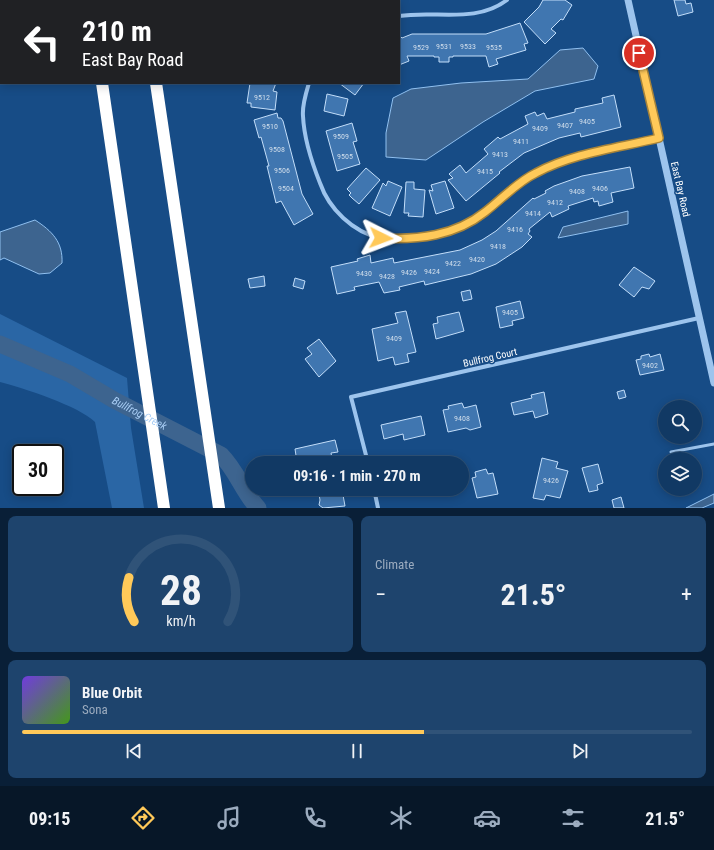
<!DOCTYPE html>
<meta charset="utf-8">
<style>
body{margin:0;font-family:"Roboto Condensed",sans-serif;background:#1e446d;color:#f1f3f6;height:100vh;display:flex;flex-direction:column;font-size:15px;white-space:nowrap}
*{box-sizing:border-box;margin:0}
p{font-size:13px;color:#9cacbf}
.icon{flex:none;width:22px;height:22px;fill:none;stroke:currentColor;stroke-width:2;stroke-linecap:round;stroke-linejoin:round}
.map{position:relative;height:508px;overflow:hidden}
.side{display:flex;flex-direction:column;gap:8px;padding:8px;background:#091f37;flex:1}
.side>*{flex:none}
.top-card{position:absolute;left:0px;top:0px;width:400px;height:84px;box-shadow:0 2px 10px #0003,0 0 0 1px #305378;background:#202124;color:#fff;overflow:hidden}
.tools{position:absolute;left:658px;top:400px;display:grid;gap:8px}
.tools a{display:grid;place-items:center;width:44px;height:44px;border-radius:50%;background:#113964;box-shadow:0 2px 10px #0003,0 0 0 1px #305378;font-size:20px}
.speed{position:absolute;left:12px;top:444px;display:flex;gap:8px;font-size:20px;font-weight:700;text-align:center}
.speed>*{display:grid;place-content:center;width:52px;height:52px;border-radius:50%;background:#113964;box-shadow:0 2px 10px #0003,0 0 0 1px #305378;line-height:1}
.speed .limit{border:2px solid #111;border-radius:6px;background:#fff;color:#111}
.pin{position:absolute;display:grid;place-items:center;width:34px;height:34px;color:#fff;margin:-17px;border:2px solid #fff;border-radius:50%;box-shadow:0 1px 4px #0007}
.me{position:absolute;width:44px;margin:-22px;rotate:93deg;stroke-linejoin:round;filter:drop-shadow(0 0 3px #0008)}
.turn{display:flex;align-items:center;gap:14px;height:84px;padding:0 16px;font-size:18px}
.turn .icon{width:52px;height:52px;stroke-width:2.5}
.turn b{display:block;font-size:28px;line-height:34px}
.big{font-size:30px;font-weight:700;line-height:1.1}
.side .card{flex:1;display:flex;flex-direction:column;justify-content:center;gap:6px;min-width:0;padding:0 14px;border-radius:8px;background:#1e446d}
.side .dial{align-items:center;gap:0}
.dial svg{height:104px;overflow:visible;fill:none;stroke:#305378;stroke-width:7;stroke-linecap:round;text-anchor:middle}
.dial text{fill:#f1f3f6;stroke:none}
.song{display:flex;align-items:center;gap:12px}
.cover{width:48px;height:48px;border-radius:6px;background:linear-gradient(135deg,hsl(260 70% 55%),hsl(100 70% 35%))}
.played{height:4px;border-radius:2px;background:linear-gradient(90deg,#ffc959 60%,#305378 60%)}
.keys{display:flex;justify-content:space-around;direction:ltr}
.heat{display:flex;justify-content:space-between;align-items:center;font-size:22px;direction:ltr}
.side .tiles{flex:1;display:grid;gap:8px;grid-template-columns:1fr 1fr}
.card:last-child{grid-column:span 2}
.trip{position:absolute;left:245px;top:456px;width:224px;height:40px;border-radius:20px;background:#113964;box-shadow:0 2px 10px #0003,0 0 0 1px #305378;font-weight:700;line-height:40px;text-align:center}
.tab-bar{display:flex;height:64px;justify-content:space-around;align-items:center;background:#071728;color:#9cacbf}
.tab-bar .icon{width:28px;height:28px}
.tab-bar .selected{color:#ffc959}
.tab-bar b{font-size:18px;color:#f1f3f6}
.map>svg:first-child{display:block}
.green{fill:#2a66a5}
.water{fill:#3d648f;stroke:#90c0f0}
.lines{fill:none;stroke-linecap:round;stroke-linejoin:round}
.river{stroke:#3d648f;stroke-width:17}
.building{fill:#4076b0;stroke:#c3defa}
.service{stroke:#9dc4ed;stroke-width:3}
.minor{stroke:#9dc4ed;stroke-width:4}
.tertiary{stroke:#9dc4ed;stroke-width:7}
.motorway{stroke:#fff;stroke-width:12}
.route-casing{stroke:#a6833a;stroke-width:10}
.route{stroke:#ffc959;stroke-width:7}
.labels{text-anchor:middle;stroke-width:3;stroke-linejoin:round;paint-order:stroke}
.number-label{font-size:8px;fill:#cfddeb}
.street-label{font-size:10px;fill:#fff;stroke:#174c86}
.water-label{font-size:11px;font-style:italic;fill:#a9cef5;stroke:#174c86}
</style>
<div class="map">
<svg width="714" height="508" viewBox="0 0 714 508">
<rect width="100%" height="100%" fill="#174c86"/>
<!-- green -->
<path class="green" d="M0 314 127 378 131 428 144 508H112L95 422C79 406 23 388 0 382Z"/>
<!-- water -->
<path class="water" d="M583 48 598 66 594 79 535 91 483 122 426 160 386 157V133L393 98 411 89 461 83 528 79 560 50Z
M628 211V224L558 238 563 227Z
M35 220C52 231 63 242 62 263L50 273 39 274 4 258 0 260V232Z
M714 494V503L702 508H686Z"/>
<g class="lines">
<!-- river -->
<path class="river" id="s1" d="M0 344 70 374 114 400 221 455C237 471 243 492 258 508"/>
</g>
<!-- building -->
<path class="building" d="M543 0H565L572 5 563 20 561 19 551 29 556 33 545 44 524 22 539 7Z
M674 0H685L686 4 691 3 693 12 678 16Z
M520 23 528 43 524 44 526 50 496 59 498 64 489 67 486 56H453V57H449V62H439V57H434V56H407L409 61 399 65V35L402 38 412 34H486Z
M250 83H276L273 91 277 92 275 110 251 107V103H247Z
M339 83H364L355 95Z
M327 94 348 99 344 116 324 111Z
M614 95 621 127 581 137 580 133 559 138 524 153 499 172 500 173 466 201 448 180 453 178 449 174 460 165 466 173 488 154 484 149 498 137 500 139 528 124 525 116 535 112 537 116 544 113 547 119 575 112V109L603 103 602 98Z
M277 113 278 118H281L283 121 302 194 313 214 294 225 281 201 276 203 267 166H269L261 137 259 138 254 120Z
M352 123 357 141 353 142 360 164 337 171 326 131Z
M630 167 634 188 611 193 613 202 599 206 598 201 594 202 593 198 568 206 569 209 552 217 550 212 529 229 530 231 528 234 532 237 522 247 496 264 471 274 425 285 424 281 399 287 400 290 384 293 379 282 354 287 355 290 337 294 331 267 358 261 357 259 370 255 371 263 393 258 394 263 460 250 482 240 496 231 533 198 534 199 546 193 545 191 554 186 582 176Z
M366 168 380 180 359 204 352 198 349 195 351 193 347 189Z
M388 181 402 187 390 216 372 208 383 183 386 186Z
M445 181 454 208 436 214 429 190 433 191 431 185Z
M406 182H414V189L425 190 423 217 408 216 409 213H404Z
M634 267 655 281 649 289 642 287 634 297 619 285Z
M264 276 265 286 250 288 248 279Z
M295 278 305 281 303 289 293 286Z
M470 290 472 299 463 301 461 292Z
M520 301 524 318 512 321 513 325 500 328 496 307Z
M406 311 416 352 407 354 409 362 395 365 393 357 378 361 372 329 398 323 395 313Z
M459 312 464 331 436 339 433 324 438 323 437 317Z
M319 339 336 361 319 377 305 359 312 354 307 348Z
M649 354 650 357 660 354 664 370 640 375 636 360 641 359V356Z
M624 390 626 397 619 399 617 392Z
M544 392 548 414 535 418 533 411 514 415 511 403 532 398 531 395Z
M462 403 464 408 476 405 481 427 470 430 466 428 448 432 443 410 449 409 448 406Z
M421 416 425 435 404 440 403 434 384 439 381 425Z
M335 440 338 452 331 453 333 463H315L314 458 297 462 295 449Z
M542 458 558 462 556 468 568 471 560 498 546 495 544 500 533 498Z
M598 464 603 483 597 485 598 490 589 492 582 468Z
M486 469 488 474 493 473 498 494 477 498 472 478 476 477 475 472Z
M318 489H339L340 495H343L345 506 323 508 319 505 320 500Z
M621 497 624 508H614L612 500Z"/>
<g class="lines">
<!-- service -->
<path class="service" d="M671 452 714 444"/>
<!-- minor -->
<path class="minor" d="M0 4 1 7
M399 16C435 10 476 24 507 0
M309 83C306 93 302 105 303 116 304 138 312 163 320 183 329 209 353 232 380 238 392 240 405 239 417 238 432 237 450 234 463 226 490 211 509 185 537 172 575 154 618 147 659 138
M368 463 351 397 699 318
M374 489 378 508"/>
<!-- tertiary -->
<path class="tertiary" d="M628 0 714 383"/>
<!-- motorway -->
<path class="motorway" d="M90 0V1
M144 0V1
M102 83 164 508
M156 83 219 508"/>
</g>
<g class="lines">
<!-- route casing -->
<g class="route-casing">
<path id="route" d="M381 238C418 240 455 236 485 212 502 199 517 182 536 173 573 153 618 148 659 138L639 53"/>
</g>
<!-- route -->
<use href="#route" class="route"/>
</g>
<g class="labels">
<!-- number labels -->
<g class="number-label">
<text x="444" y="49">9531</text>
<text x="468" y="49">9533</text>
<text x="421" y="50">9529</text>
<text x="494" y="50">9535</text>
<text x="262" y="100">9512</text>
<text x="587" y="124">9405</text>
<text x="565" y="128">9407</text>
<text x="270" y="129">9510</text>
<text x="540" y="131">9409</text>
<text x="341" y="139">9509</text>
<text x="521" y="144">9411</text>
<text x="277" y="152">9508</text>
<text x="500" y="157">9413</text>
<text x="345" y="159">9505</text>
<text x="282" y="173">9506</text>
<text x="485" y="174">9415</text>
<text x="286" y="191">9504</text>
<text x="600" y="191">9406</text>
<text x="577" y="194">9408</text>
<text x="555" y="205">9412</text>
<text x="533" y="216">9414</text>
<text x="515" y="232">9416</text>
<text x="498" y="249">9418</text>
<text x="477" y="262">9420</text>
<text x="453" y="266">9422</text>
<text x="432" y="274">9424</text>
<text x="409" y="275">9426</text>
<text x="364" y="276">9430</text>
<text x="387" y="279">9428</text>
<text x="510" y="315">9405</text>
<text x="394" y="341">9409</text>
<text x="650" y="368">9402</text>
<text x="462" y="421">9408</text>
<text x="551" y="483">9426</text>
</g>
<!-- street labels -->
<g class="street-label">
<text transform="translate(681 189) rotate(77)" y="4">East Bay Road</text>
<text transform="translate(490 357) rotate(-13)" y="4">Bullfrog Court</text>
</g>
<!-- water labels -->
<g class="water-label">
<text dy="4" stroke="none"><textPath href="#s1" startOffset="156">Bullfrog Creek</textPath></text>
</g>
</g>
</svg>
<div class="tools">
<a><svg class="icon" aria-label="search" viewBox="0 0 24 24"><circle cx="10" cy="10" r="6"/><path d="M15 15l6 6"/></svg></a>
<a><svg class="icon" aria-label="layers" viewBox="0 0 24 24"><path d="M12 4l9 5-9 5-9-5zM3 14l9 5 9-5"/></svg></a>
</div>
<div class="speed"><div class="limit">30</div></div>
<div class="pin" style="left:639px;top:53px;background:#d93025"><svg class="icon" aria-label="arrive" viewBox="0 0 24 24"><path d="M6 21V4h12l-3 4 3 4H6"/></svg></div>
<svg class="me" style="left:381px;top:238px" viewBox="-20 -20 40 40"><path d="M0-17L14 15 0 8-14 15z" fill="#ffc959" stroke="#fff" stroke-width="4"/></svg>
<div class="trip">09:16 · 1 min · 270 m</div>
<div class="top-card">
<div class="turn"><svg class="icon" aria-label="left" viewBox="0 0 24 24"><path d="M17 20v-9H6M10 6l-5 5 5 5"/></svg><div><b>210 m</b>East Bay Road</div></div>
</div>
</div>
<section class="side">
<div class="tiles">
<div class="card dial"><svg viewBox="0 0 100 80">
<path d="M14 69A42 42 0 1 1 86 69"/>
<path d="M14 69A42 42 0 0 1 10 35" stroke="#ffc959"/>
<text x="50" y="56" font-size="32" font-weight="700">28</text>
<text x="50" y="72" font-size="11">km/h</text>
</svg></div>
<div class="card"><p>Climate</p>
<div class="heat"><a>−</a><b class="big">21.5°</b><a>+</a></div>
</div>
<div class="card">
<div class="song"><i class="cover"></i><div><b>Blue Orbit</b><p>Sona</p></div></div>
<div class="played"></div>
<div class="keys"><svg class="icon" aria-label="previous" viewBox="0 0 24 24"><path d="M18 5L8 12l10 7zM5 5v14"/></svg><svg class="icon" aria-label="pause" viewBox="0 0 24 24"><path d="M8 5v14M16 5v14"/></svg><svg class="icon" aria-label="next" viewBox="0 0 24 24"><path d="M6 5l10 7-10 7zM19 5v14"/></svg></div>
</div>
</div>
</section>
<nav class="tab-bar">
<b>09:15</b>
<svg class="icon selected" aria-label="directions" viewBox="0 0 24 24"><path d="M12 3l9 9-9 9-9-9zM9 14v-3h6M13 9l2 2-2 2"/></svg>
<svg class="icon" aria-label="music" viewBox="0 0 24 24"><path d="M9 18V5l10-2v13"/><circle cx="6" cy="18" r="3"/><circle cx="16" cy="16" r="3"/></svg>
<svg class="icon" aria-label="phone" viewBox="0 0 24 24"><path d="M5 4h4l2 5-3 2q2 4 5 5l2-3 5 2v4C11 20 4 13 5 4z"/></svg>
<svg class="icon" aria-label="climate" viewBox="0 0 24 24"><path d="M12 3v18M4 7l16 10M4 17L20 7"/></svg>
<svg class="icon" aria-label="car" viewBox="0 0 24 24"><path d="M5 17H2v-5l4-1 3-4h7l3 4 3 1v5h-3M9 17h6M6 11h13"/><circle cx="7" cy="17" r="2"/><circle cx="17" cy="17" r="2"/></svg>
<svg class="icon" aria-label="filters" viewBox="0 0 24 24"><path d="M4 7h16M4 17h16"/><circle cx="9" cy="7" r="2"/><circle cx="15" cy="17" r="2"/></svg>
<b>21.5°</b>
</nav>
